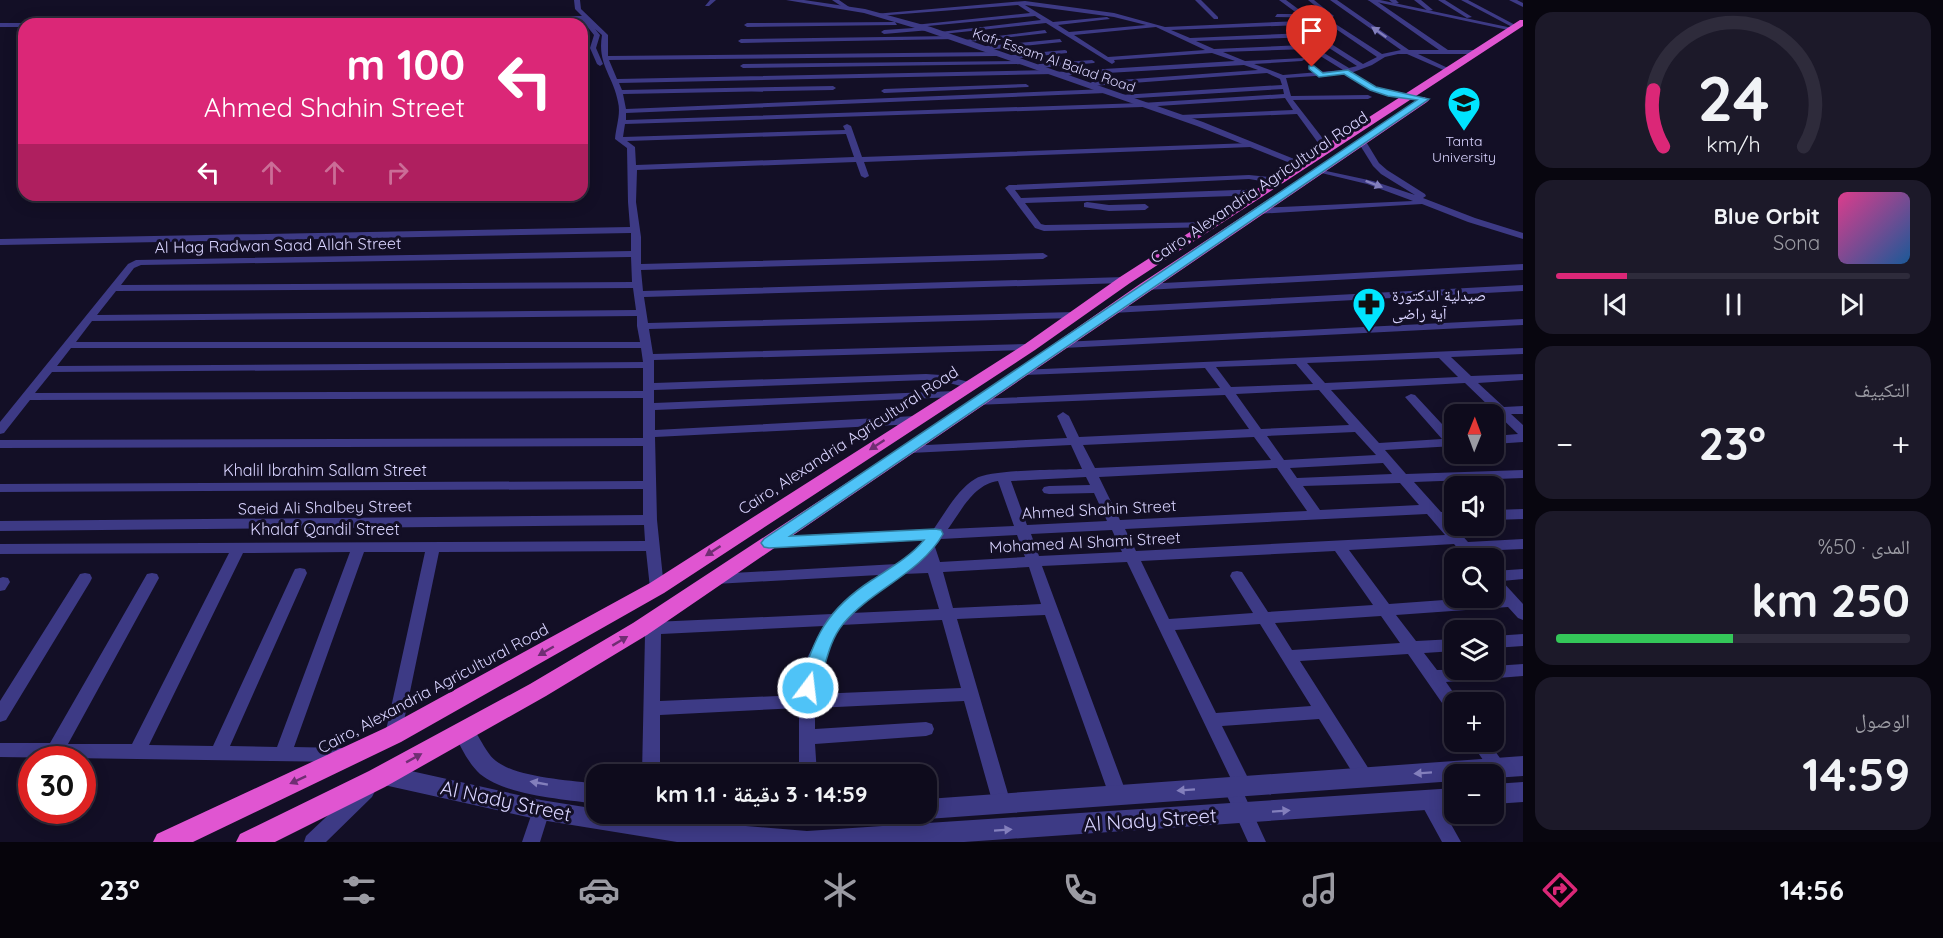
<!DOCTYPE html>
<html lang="ar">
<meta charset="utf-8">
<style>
body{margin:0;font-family:Quicksand,"Noto Naskh Arabic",sans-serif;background:#1c1929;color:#f1f3f6;direction:rtl;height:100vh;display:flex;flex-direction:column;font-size:22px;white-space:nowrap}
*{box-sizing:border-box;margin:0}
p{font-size:20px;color:#9b9ba3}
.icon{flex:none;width:33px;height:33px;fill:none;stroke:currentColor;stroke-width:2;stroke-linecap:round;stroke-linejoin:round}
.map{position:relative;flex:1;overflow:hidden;direction:ltr}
.side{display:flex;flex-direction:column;gap:12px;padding:12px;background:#08060f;width:420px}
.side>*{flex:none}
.banner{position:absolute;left:18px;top:18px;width:570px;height:183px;border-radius:18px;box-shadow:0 3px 15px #0003,0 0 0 2px #2e2b3b;direction:rtl;background:#db2777;color:#fff;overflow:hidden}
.needle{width:39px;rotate:1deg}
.controls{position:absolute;left:1444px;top:404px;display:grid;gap:12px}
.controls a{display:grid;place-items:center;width:60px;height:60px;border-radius:12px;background:#0e0b1c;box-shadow:0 3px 15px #0003,0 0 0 2px #2e2b3b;font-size:30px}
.speed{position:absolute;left:18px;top:746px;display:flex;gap:12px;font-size:30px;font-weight:700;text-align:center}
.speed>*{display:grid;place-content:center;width:78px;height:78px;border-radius:50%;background:#0e0b1c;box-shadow:0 3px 15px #0003,0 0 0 2px #2e2b3b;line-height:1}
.speed .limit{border:9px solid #d22;background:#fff;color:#111}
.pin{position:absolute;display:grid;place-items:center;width:51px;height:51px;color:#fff;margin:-62px -26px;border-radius:50% 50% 50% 0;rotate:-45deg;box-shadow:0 0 6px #0007}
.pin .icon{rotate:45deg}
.me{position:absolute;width:66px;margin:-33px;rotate:15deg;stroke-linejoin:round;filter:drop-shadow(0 0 4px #0008)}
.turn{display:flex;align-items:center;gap:21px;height:126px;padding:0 24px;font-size:27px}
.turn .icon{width:78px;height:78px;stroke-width:2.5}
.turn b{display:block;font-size:42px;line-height:51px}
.lanes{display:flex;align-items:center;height:57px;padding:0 24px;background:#0003;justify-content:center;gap:30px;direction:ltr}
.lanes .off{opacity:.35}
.big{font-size:45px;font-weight:700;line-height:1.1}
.side .tile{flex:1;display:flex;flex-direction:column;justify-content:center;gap:9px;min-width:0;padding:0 21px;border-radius:18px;background:#1c1929}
.side .dial{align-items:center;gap:0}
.dial svg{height:156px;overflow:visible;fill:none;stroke:#2e2b3b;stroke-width:7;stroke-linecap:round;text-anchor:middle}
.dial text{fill:#f1f3f6;stroke:none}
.song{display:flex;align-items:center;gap:18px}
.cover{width:72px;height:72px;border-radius:9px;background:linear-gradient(135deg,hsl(330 70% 55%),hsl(210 70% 35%))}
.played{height:6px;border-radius:3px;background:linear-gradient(90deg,#db2777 20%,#2e2b3b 20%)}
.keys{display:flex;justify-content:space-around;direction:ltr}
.heat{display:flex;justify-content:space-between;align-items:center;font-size:33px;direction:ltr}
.charge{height:9px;border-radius:4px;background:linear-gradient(90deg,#34c759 50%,#2e2b3b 0)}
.trip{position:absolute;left:586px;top:764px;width:351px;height:60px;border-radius:18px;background:#0e0b1c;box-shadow:0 3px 15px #0003,0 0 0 2px #2e2b3b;font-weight:700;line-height:60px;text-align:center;direction:rtl}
.dock{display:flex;height:96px;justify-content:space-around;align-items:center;background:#06040b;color:#9b9ba3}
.dock .icon{width:42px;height:42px}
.dock .active{color:#db2777}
.dock b{font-size:27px;color:#f1f3f6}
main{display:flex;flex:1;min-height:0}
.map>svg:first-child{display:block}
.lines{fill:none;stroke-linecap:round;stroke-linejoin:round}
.minor{fill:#3d3a85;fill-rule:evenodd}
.tertiary{fill:#3d3a85;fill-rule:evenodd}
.trunk{fill:#e055d1;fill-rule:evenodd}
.oneway{fill:#837fbc}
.oneway2{fill:#6f2e73}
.route{fill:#4fc3f7;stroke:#337fa1;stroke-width:1.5}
.labels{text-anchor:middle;stroke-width:6;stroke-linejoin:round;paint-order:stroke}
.far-street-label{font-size:14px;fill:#d9d4ff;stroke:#130f26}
.far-poi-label{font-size:14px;fill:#d9d4ff;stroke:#130f26}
.street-label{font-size:16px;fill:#d9d4ff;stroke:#130f26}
.poi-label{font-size:16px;fill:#d9d4ff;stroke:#130f26;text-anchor:start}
.near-street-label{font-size:20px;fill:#d9d4ff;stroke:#130f26}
</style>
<main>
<section class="side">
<div class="tile dial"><svg viewBox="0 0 100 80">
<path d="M14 69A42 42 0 1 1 86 69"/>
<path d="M14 69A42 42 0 0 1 9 40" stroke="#db2777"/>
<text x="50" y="56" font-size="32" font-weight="700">24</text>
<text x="50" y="72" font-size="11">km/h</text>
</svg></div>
<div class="tile">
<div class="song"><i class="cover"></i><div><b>Blue Orbit</b><p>Sona</p></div></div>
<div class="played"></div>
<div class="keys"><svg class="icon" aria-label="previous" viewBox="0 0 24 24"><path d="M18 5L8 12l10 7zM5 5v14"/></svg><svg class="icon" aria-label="pause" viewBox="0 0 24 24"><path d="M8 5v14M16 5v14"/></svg><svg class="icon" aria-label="next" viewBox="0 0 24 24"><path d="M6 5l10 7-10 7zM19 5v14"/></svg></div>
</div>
<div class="tile"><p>التكييف</p>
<div class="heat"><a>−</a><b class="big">23°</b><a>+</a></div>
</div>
<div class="tile"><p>المدى · 50%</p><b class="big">250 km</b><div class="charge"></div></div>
<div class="tile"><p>الوصول</p><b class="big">14:59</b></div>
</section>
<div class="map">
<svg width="1523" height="842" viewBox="0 0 1523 842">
<rect width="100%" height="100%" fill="#130f26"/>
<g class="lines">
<!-- minor -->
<path class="minor" d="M574 0H580L581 9 608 35V56L997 52 1000 54 997 56 609 60 617 79 1052 70 1055 72 1235 61 1212 53 1114 60 1115 62 1112 64 1046 23 943 34 940 32 1041 20 1035 16 917 27 914 25 1030 13 1018 5 877 16 874 14 1025 1 1114 13 1165 27 1301 21 1334 23 1382 54 1401 50 1330 0H1337L1409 50H1439L1368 0H1375L1448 50H1476L1479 52 1476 54H1418L1450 69 1451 70 1448 72 1407 54H1398L1385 57 1372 65 1351 73 1379 89 1409 96 1410 98 1406 100 1375 91 1344 74 1286 78 1291 96 1368 95 1372 97 1368 99 1293 100 1331 149 1327 151H1324L1297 114 1180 119 1176 117 1180 115 1293 110 1285 98 1142 107 625 124 623 137 845 130 843 126 847 124 851 126 862 157 1251 143 1255 145 1251 147 864 162 869 176 865 178 861 176 856 162 637 170 636 202 641 237V264L1043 253 1048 256 1043 259 641 270 643 291 1125 277 1130 280 1125 283 644 297 648 323 1075 312 1080 315 1075 318 649 329 653 354 1030 344 1035 347 1030 350 654 360V383L926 374 941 375 973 383 975 385 969 388 941 381 926 380 654 390V403L955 391 961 394 955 397 655 410V430L915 416 921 420 915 424 655 437 657 520 664 588 662 592 657 593 652 592 650 588 646 551 439 552 401 735 399 740 393 742 387 740 385 735 425 552H364L294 747 344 748 350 750 353 755 350 760 344 762 0 757V743H50L147 574 152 573 157 574 159 578 68 744H132L229 553 0 554V544L645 541 644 525 0 531V521L643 515V489L0 492V484L643 481V446L0 448V440L643 438V398L30 400 4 433 0 434V422L128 264 136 260 631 251V233L0 245V239L630 227 628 202 627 148 615 139C616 126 621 114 618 102 613 75 597 65 602 35L595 29 600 35 596 48 603 64 600 66 597 64 590 48 594 35 582 20 249 24 252 22 333 18 582 16 575 9ZM1025 5 1114 17 1146 25 1069 32 1058 25 1110 19 1107 17 1053 22ZM1301 25 1333 27 1377 57 1363 64 1306 28 1303 30 1307 33 1190 38 1171 30ZM1156 27 1205 50 1108 57 1074 35ZM1312 37 1357 66 1349 68 1304 41 1301 43 1303 45 1214 49 1196 41ZM1309 49 1343 70 1283 75 1254 64 1302 61 1305 59 1304 58 1245 61 1223 52ZM1244 65 1258 70 1092 82 1089 84 1092 86 1267 73 1280 79 1282 85 1121 95 1117 97 1121 99 1283 89 1284 94 1142 103 626 120V113L1106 93 1109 91 1106 89 626 109 623 94 833 90 836 88 833 86 622 90 619 83 1053 74 1056 76ZM846 134 854 157 636 165 635 147 627 141ZM631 257 632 282 121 285 134 268 141 265ZM633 288 636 310 97 315 116 291ZM637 316V326L640 342H76L92 321ZM71 348H641L643 362 57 366ZM643 368V391L35 393 52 372ZM350 552 277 747 230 746 307 573 305 569 300 568 295 569 293 573 213 746 149 745 243 553Z
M710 0H716L709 6H705Z
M832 0H839L852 9 847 10Z
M1195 0H1201L1218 17V19H1214Z
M1279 0H1286L1305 14 1324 13 1308 0H1314L1334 16 1331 18 1275 17 1277 14H1298Z
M1389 0H1396L1399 3 1394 4Z
M1414 0H1421L1433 10 1428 11Z
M1438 0H1445L1472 17 1467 18Z
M1461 0H1468L1519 27 1514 28Z
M1509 0H1517L1523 3V7Z
M93 22H120L123 24H90Z
M895 22 897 25 747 27 744 25 747 23Z
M0 23H24L26 24H24V27H0Z
M928 27 930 30 884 34 881 32 884 30Z
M1045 30 1047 33 960 43 957 41Z
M954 36 956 39 741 43 738 41 741 39Z
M1060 39 1062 42 986 50 983 48 986 46Z
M1065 50 1067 51V53L1012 59 1009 57 1012 55Z
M1092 60 1095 62 1094 63 1039 68 1036 66 1039 64Z
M1024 61 1027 63 1026 64 743 68 740 66 743 64Z
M1026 84 1029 86 1028 87 884 93 881 91 884 89Z
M1359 140H1365L1379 163 1387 170 1425 194 1426 196 1423 198 1475 218 1523 233V239L1468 222 1422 204 1257 214 1253 211 1257 208 1413 201 1367 184 1313 171 1317 169 1373 181 1415 195 1381 174 1373 166 1358 142Z
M1249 175 1279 178 1283 181 1279 184 1249 179 1015 190 1021 198 1263 189 1267 192 1263 195 1025 203 1041 224 1045 225 1216 222 1217 224 1213 227 1044 231 1035 228 1005 188 1009 185Z
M1087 202 1109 205 1145 204 1149 207 1145 210 1109 211 1084 207V203Z
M1523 264V270L1145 290 1140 287 1145 284Z
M1523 285V291L1112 313 1107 310 1112 307Z
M1523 319V325L1063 348 1058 345 1063 342Z
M1523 348V354L1451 357 1471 376 1523 374V380L1478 383 1504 407 1523 406V414H1511L1523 425V442L1494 444V436L1518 434 1465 383 1331 390 1379 443 1442 439 1405 397 1411 394 1415 395 1455 438V446L1385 450 1406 474 1523 470V478L1414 482 1441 512H1455V522H1450L1468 542 1523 539V549L1476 551 1481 558H1466L1454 544 1349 550 1389 604 1499 596 1494 591V571L1523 569V579L1502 581 1523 604V620L1518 618 1508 607 1396 615 1416 641 1455 639V651L1424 653 1437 670 1494 669V666L1523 664V676L1446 682 1460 702H1455V715L1449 713 1408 654 1300 661 1374 777 1371 783 1365 785 1359 783 1319 719 1222 726 1252 786 1249 792 1244 794 1266 842H1248L1223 787 1226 781 1231 779 1127 562 1042 566 1127 795 1124 801 1118 803 1112 801 1109 795 1045 615 957 619 1011 804 1008 810 1002 812 996 810 993 804 964 701 815 708V729L926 722 932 724 934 729 932 734 926 736 815 744 817 774H799V708L660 715V774H642L645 635 637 633 634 629 637 625 653 622 832 614 847 600 879 575 715 584 710 583 708 579 710 575 715 574 897 564 915 551 926 540 769 548 764 546 762 543 764 540 769 538 933 530C945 513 957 490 975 479 991 469 1060 470 1082 469L1071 445 910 453 906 452 904 449 906 446 1067 438 1057 416 1063 412 1069 416 1079 437 1249 429 1225 395 975 405 973 403 979 399 1220 388 1205 368 1024 375 1020 374 1018 372 1020 370ZM1439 358 1458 377 1325 383 1307 363ZM1296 364 1313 384 1231 387 1216 367ZM1319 390 1349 425 1261 429 1236 394ZM1355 432 1376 455 1284 460 1267 436ZM1254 437 1271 460 1095 468 1083 445ZM1383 463 1392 474 1297 478 1290 468ZM1277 468 1307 511 1120 520 1099 477ZM1086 477 1090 485 1049 486 1044 487 1042 490 1044 493 1049 494 1094 493 1107 521 1027 525 1011 481ZM998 481 1014 526 948 529C961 511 974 484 998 481ZM1400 483 1419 505 1320 510 1303 486ZM1427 514 1445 535 1136 551 1125 529ZM1112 530 1122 552 1039 556 1031 534ZM1017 535 1025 557 940 562 935 547 941 539ZM1335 551 1373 605 1268 612 1242 572 1237 571 1232 572 1230 576 1253 613 1169 619 1141 561ZM1029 567 1041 604 953 608 943 572ZM928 573 939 609 852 613 875 593 903 574ZM1381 616 1400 643 1292 650 1275 623ZM942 620 961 688 816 694 824 656 841 625ZM1260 624 1311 706 1216 713 1175 630ZM824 626 808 656 800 695 660 701 661 634Z
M1523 509V519L1494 520V510Z
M85 573 90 574 92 578 90 582 6 720 0 722V701L80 574Z
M3 577 8 578 10 582 5 590 0 591V578Z
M1523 634V646L1494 648V636Z
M1470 741H1488L1507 768 1504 773 1498 776 1492 773Z
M366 783 372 785 375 791 372 797 326 842H304L306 836 360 785Z
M1428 792 1434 794 1461 842H1442L1419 800 1422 794Z
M541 802 547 804 550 810 540 842H522L535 804Z"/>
<!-- tertiary -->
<path class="tertiary" d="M786 0H804L865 9 931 27 1203 122 1309 165 1300 167 1197 126 925 31 864 13Z
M1367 0H1380L1517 29 1513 31Z
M463 722C479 728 482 750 496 761 518 778 569 780 597 784V804C564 799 507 796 480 774 468 763 460 746 453 731L456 725Z
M1523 756V776L1494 778V774H1455V781L927 819 919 816 918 813H927V799Z
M384 765 541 800 597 809V813H623L673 820 807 831 1455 788V808L964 842H677L541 820 384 785 376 782 373 775 376 768Z
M1523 782V802L1494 804V784Z
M722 813H890L887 820 879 823 810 826 733 823 725 820Z"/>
<!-- trunk -->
<path class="trunk" d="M1520 20H1523V26L1130 283 1035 350 664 593 401 742 193 842H153L157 834 385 728 650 583 1025 344 1120 277Z
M1424 97 1429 100 1427 102 647 635 546 696 385 787 275 842H236L240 834 369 771 530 684 633 623 973 400 1140 284Z"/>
</g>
<!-- one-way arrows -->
<defs><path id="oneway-solid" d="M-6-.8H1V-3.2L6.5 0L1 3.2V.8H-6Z" transform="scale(1.5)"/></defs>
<g class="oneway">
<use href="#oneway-solid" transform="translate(1379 32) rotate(-145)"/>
<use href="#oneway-solid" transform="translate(1374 184) rotate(21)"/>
<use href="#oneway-solid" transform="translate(1423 773) rotate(176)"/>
<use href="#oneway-solid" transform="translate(539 783) rotate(-170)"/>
<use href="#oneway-solid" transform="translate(1186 790) rotate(176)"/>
<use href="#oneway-solid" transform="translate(1281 811) rotate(-4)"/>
<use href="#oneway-solid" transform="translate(1003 830) rotate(-4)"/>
</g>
<g class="oneway2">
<use href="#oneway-solid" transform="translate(877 445) rotate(147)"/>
<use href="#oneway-solid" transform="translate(713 551) rotate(147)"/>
<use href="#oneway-solid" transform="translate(620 641) rotate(-31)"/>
<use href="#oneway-solid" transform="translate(546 651) rotate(150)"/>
<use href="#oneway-solid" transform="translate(414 758) rotate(-29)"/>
<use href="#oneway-solid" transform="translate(298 780) rotate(155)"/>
</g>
<!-- route -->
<path class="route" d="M1309 66H1314L1323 73 1348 70 1376 87 1429 99 790 536 935 529 941 530 943 534C920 574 872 589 843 624 826 645 826 671 815 693L808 695 802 693 799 688C814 637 826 610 872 580 890 568 910 557 924 540L769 548 764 547 761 543 764 539 1417 100 1388 96 1370 90 1344 74 1319 77 1309 69Z"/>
<!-- icons -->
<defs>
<g id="university-pin" transform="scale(1.725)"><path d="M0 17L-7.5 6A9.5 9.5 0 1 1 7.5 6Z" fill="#00e5ff" stroke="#130f26"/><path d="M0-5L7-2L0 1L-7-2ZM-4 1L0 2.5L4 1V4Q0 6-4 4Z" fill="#111"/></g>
<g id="pharmacy-pin" transform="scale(1.725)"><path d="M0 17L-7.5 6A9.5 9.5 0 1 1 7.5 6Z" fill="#00e5ff" stroke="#130f26"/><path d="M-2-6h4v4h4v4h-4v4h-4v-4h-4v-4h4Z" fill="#111"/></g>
</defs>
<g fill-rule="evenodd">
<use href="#university-pin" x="1464" y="103"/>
<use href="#pharmacy-pin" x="1369" y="304"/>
</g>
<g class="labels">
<!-- far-street labels -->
<g class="far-street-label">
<text transform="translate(1054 60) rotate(19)" y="5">Kafr Essam Al Balad Road</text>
</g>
<!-- far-poi labels -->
<g class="far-poi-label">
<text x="1464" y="146">Tanta<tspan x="1464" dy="16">University</tspan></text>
</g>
<!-- street labels -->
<g class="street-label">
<text transform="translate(1259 187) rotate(-34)" y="6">Cairo, Alexandria Agricultural Road</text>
<text transform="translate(278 245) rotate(-1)" y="6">Al Hag Radwan Saad Allah Street</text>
<text transform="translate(848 440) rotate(-33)" y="6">Cairo, Alexandria Agricultural Road</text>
<text x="325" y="476">Khalil Ibrahim Sallam Street</text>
<text transform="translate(325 507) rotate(-1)" y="6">Saeid Ali Shalbey Street</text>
<text transform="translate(1099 509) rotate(-3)" y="6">Ahmed Shahin Street</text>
<text x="325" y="535">Khalaf Qandil Street</text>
<text transform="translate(1085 542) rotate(-3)" y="6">Mohamed Al Shami Street</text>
<text transform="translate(433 688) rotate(-28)" y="6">Cairo, Alexandria Agricultural Road</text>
</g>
<!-- poi labels -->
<g class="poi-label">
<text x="1392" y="301">صيدلية الدكتورة<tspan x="1392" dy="18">آية راضى</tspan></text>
</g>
<!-- near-street labels -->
<g class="near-street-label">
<text transform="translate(506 801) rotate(12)" y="7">Al Nady Street</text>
<text transform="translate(1150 820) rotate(-4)" y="7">Al Nady Street</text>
</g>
</g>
</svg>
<div class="controls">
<a><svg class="needle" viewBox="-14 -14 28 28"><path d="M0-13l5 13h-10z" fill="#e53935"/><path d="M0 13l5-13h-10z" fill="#9b9ba3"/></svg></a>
<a><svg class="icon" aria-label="sound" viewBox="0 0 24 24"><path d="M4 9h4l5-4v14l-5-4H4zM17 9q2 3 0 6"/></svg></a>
<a><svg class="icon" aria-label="search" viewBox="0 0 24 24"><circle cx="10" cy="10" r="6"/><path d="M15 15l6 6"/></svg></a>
<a><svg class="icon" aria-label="layers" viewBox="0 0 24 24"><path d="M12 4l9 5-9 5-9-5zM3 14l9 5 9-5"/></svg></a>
<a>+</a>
<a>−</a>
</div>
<div class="speed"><div class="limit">30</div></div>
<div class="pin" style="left:1312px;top:67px;background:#d93025"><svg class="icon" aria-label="arrive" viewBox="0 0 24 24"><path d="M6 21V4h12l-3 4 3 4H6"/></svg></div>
<svg class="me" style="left:808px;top:688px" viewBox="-20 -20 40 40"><circle r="17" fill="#4fc3f7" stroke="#fff" stroke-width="3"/><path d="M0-11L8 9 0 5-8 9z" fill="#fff"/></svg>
<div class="trip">14:59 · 3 دقيقة · 1.1 km</div>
<div class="banner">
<div class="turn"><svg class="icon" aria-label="left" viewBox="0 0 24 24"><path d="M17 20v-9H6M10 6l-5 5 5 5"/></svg><div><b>100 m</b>Ahmed Shahin Street</div></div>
<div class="lanes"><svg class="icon" aria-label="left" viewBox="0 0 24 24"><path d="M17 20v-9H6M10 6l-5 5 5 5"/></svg><svg class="icon off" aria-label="ahead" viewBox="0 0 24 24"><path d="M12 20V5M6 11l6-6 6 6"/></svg><svg class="icon off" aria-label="ahead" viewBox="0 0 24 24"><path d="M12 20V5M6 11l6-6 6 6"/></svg><svg class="icon off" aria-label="right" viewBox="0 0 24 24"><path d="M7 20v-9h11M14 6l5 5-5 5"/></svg></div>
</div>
</div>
</main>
<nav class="dock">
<b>14:56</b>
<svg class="icon active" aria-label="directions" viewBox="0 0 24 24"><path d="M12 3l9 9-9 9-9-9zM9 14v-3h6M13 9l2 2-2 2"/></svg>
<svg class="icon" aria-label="music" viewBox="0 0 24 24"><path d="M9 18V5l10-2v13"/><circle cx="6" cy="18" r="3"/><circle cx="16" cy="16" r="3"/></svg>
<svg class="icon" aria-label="phone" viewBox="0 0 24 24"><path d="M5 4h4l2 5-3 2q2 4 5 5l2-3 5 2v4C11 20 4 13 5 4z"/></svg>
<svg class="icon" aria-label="climate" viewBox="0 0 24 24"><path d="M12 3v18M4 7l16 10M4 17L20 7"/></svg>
<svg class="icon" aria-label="car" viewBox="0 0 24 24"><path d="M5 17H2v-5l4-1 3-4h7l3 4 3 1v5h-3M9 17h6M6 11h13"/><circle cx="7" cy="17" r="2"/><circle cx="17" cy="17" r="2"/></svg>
<svg class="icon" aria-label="filters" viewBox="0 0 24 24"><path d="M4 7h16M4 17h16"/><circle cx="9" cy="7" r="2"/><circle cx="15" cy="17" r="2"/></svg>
<b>23°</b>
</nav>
